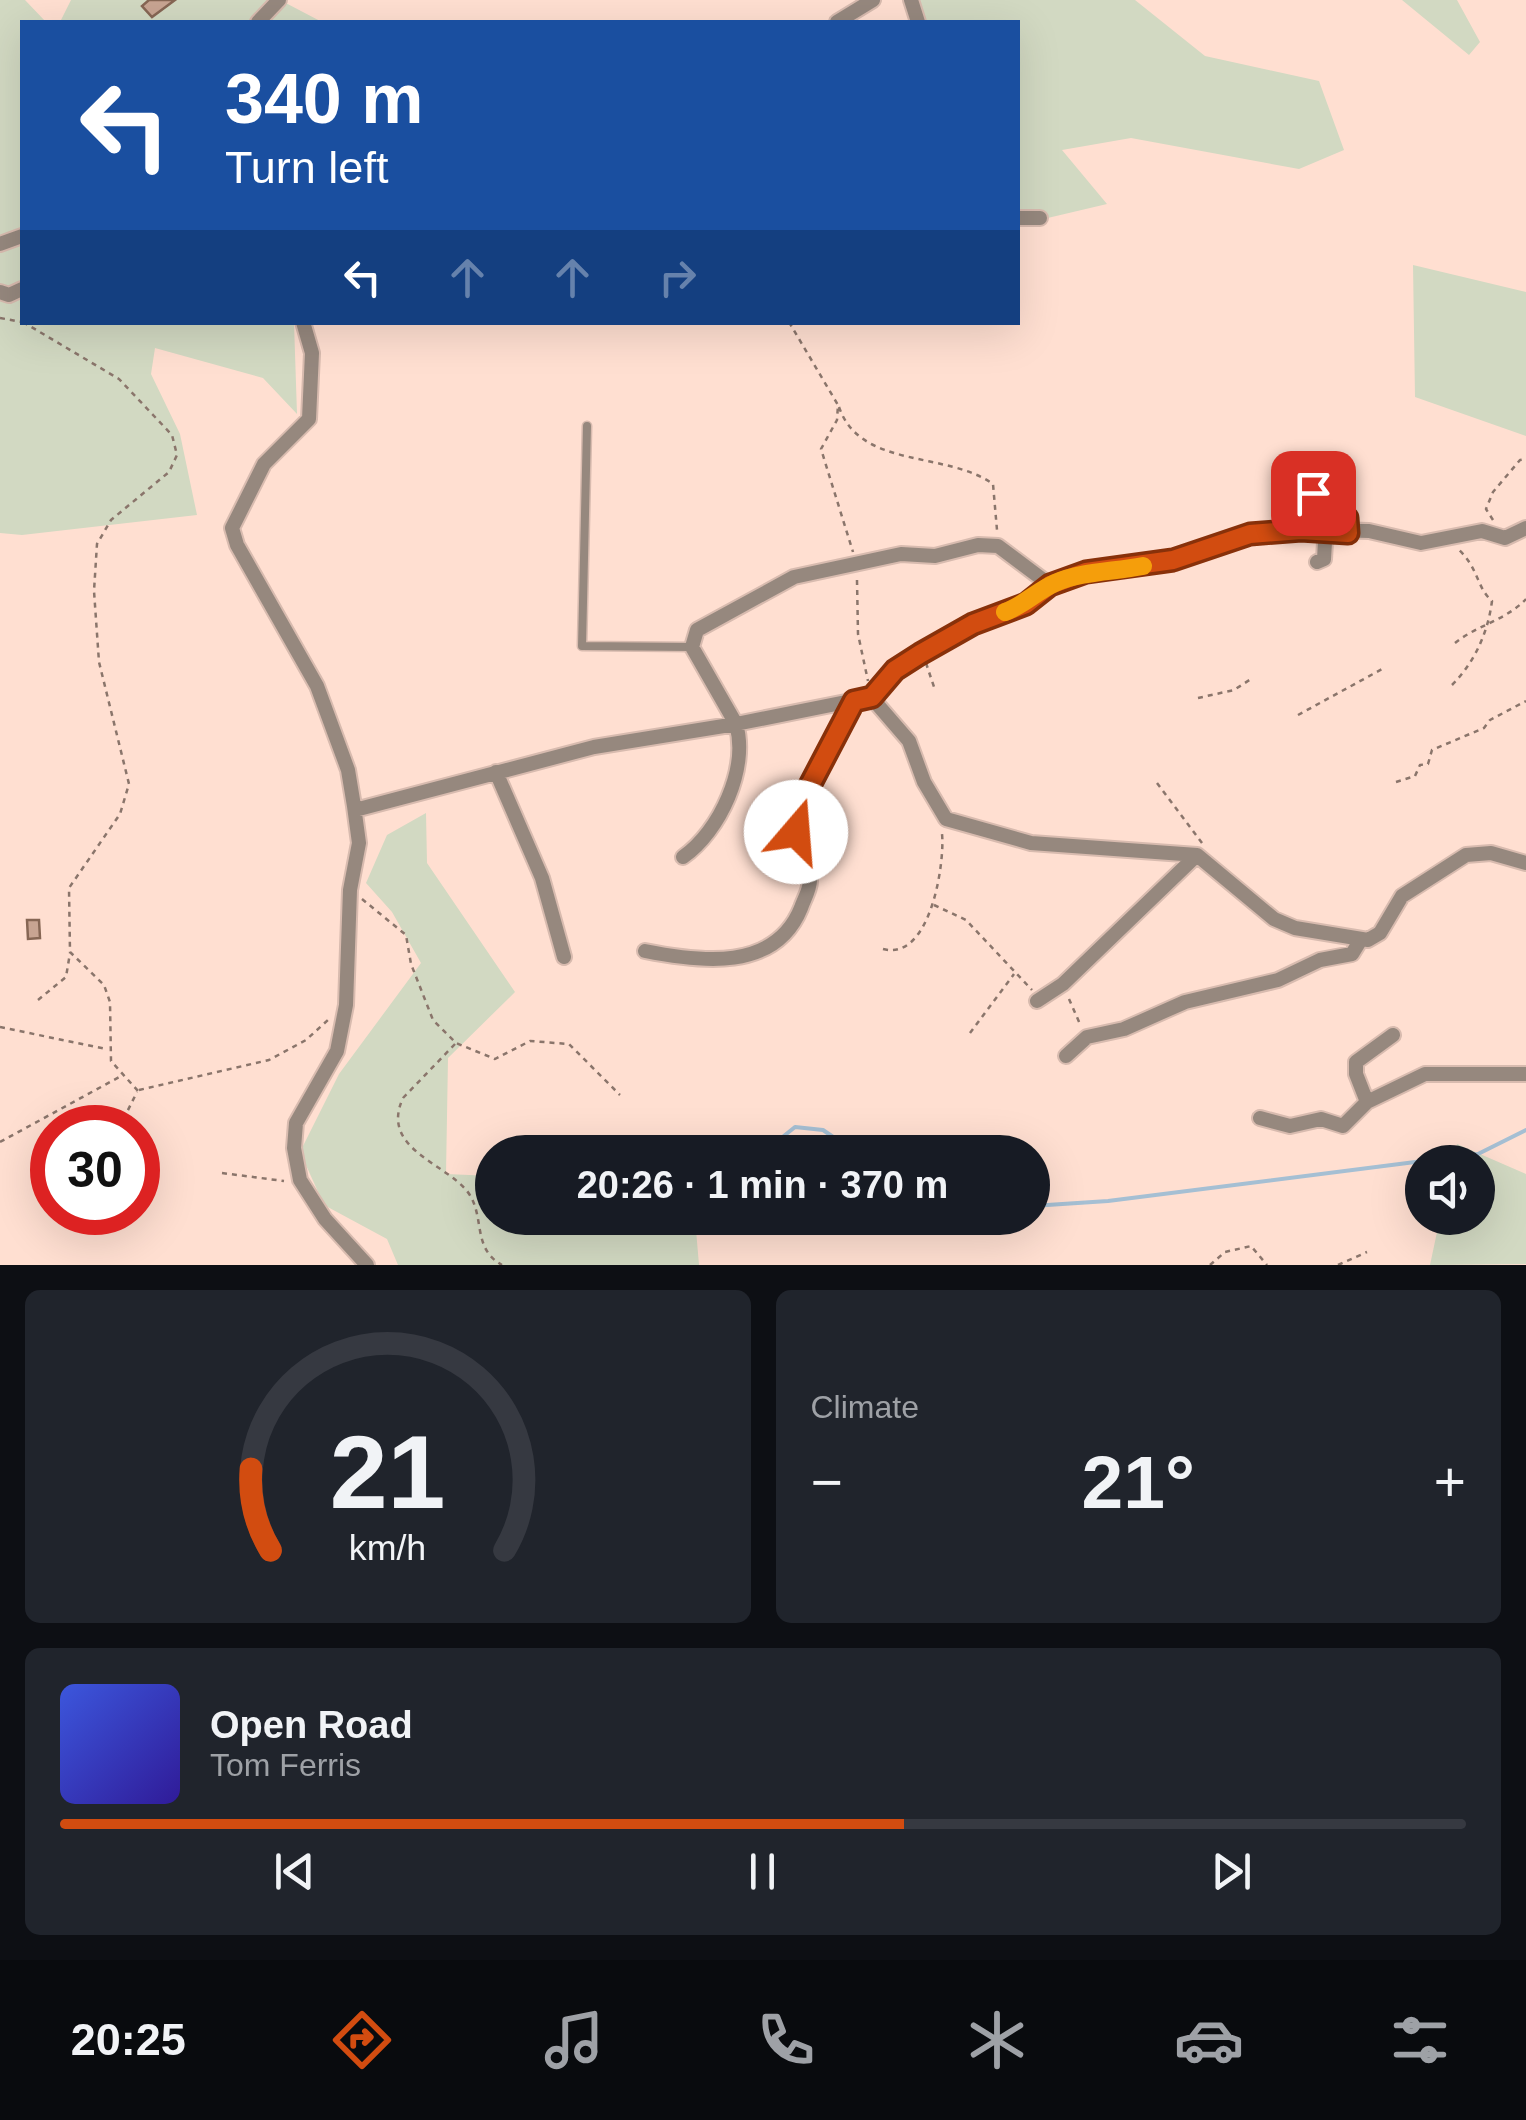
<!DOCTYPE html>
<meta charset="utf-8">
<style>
body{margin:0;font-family:Helvetica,sans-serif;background:#20242c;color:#f1f3f6;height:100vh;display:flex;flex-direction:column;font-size:38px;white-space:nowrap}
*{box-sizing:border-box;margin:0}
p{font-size:32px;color:#9ea1a6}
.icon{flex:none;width:55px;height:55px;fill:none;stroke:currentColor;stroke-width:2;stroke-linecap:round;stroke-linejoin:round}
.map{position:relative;height:1265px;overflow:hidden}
.panel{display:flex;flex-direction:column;gap:25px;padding:25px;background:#0d0f14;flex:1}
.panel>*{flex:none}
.guide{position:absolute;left:20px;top:20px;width:1000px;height:305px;border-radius:0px;box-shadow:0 10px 40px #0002;background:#1a4fa0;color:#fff;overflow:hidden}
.controls{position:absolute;left:1405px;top:1145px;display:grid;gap:20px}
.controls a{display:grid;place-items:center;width:90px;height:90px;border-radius:50%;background:#171b24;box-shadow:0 10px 40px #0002;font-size:50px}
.speed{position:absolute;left:30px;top:1105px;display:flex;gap:20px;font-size:50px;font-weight:700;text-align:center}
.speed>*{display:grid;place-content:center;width:130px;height:130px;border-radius:50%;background:#171b24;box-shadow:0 10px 40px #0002;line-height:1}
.speed .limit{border:15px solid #d22;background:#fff;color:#111}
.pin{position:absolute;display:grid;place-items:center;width:85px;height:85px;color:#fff;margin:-42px;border-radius:20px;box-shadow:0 5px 15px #0006}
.me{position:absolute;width:110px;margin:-55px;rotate:18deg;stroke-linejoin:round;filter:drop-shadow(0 0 8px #0008)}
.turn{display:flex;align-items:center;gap:35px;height:210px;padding:0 40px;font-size:45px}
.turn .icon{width:130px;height:130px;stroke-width:2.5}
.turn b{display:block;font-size:70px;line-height:85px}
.lanes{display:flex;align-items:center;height:95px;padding:0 40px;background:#0003;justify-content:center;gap:50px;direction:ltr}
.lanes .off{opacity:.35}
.big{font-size:75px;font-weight:600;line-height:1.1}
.panel .widget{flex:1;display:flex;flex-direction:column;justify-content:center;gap:15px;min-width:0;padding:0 35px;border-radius:15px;background:#20242c}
.panel .dial{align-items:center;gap:0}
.dial svg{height:260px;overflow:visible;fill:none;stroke:#363941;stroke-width:7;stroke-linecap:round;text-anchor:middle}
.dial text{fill:#f1f3f6;stroke:none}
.song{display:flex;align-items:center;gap:30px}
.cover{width:120px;height:120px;border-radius:15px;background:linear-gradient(135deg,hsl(230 70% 55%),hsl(250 70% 35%))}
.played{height:10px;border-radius:5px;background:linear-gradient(90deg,#d24c10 60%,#363941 60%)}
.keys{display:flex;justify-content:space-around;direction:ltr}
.heat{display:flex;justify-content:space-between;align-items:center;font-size:55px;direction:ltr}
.panel .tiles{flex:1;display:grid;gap:25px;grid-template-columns:1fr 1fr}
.widget:last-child{grid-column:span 2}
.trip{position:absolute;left:475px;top:1135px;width:575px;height:100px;border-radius:50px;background:#171b24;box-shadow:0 10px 40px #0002;font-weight:600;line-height:100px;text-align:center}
.menu{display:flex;height:160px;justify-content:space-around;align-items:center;background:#090b0e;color:#9ea1a6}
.menu .icon{width:70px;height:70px}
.menu .on{color:#d24c10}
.menu b{font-size:45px;color:#f1f3f6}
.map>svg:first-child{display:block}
.green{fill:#d2d9c2}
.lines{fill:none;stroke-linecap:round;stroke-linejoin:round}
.stream{stroke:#a5bfd3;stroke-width:4}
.building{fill:#c8a492;stroke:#866654;stroke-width:2.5}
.lane-casing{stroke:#d8bbaf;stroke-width:11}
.street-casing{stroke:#d8bbaf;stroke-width:18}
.path{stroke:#8a756b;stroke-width:2.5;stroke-dasharray:5 5;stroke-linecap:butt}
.lane{stroke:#96887e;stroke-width:8}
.street{stroke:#96887e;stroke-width:14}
.route-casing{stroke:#88310a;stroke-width:25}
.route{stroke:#d24c10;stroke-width:18}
.slow{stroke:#f59e0b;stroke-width:18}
</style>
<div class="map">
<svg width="1526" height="1265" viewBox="0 0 1526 1265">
<rect width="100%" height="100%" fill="#ffdfd1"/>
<!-- green -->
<path class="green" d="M0 0H25L46 22H22V322L294 323 297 414 263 378 155 348 151 374 180 434 197 515 22 535 0 533Z
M71 0H280L322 22H60Z
M911 0H1135L1205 56 1319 81 1344 150 1299 169 1131 138 1062 150 1107 204 1018 225V22H921Z
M1402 0H1457L1480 42 1469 55Z
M1413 265 1526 292V436L1415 397Z
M426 813 427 863 515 992 448 1058 446 1174 492 1176V1218H695L699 1265H398L387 1239 324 1205 300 1152 339 1074 421 963 392 912 366 883 387 835Z
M1457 1144 1526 1174V1264L1430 1265 1440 1218H1478V1162H1453Z"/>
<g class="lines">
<!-- stream -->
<path class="stream" d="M764 1152 795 1127 823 1130 855 1152 889 1148 892 1152
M1032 1206 1108 1201 1478 1154 1526 1130"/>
</g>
<!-- building -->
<path class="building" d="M149 0H175L152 17 142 6Z
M27 920H39L40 938 28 939Z"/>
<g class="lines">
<!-- lane casing -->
<g class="lane-casing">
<path id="lane" d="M587 426 582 646 692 647"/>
</g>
<!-- street casing -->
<g class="street-casing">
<path id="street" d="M911 0 918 22
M258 22 279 0
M837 22 873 0
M1018 218H1040
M0 244 22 236
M0 292 9 295 22 289
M303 322 312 353 309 419 264 464 232 528 237 545 317 686 348 770 354 806 359 843 350 890 346 1005 337 1051 296 1123 294 1148 300 1180 325 1219 367 1265
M1332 486H1314L1313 493 1321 504 1330 503 1347 518 1348 533
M1317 562 1324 559 1325 542 1333 531
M871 697 909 741 924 782 946 819 1031 843 1197 855 1274 919 1295 928 1368 940 1380 933 1402 896 1466 855 1491 853 1526 863
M496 772 542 878 564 957
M355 810 594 747 736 724 692 647 697 630 794 577 901 554 935 556 978 545 998 546 1050 585
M683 857C720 831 749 768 736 724L871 697 895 670 919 653 973 624 1026 605 1050 585 1086 572 1173 560 1250 534 1301 529 1369 531 1421 543 1482 531 1505 538 1526 528
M645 951C700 962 775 972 801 908 804 899 811 888 810 878 809 858 792 840 795 819 799 790 841 733 854 701
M1037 1001 1063 984 1197 855
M1066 1056 1087 1037 1124 1029 1185 1002 1278 980 1320 960 1352 954 1360 941
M1367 1102 1356 1074V1062L1393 1035
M1260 1118 1290 1126 1321 1119 1343 1126 1367 1102 1425 1074H1526"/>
</g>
<!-- path -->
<path class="path" d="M0 318 22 322
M23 322 119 379 172 435 177 455 169 472 111 520 97 544 94 591 99 662 129 784 120 814 69 888 70 952 104 985 110 1002 111 1061 138 1091
M789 322 838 405 837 420 821 449 853 552
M839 407C860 469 947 451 993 484L997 530
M1493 520 1486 509 1493 492 1520 460 1526 459
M857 580 858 634 868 681
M1455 643C1477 625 1505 621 1526 599
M926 663 935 690
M1452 685C1474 663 1488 633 1492 601 1476 587 1479 568 1458 549
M1198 698 1234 690 1251 679
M1298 715 1384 668
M1396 782 1415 776 1420 765 1428 764 1432 750 1484 728 1490 720 1526 701
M1157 783 1202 843
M362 899 406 935 411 964 433 1020 456 1043 495 1059 530 1041 569 1044 620 1095
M934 905 966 920 1032 990
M883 949C931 962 945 861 942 834
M1069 999 1080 1024
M38 1000 66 977 70 953
M0 1027 106 1049
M970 1033 1014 974
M455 1044 403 1098C380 1148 443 1162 467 1191 486 1215 471 1248 502 1265
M139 1090 269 1060 306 1040 329 1019
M119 1128 137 1092
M0 1142 123 1075
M222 1173 284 1181
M1210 1265 1225 1252 1251 1246 1267 1265
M1338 1265 1367 1252"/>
<!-- lane -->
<use href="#lane" class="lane"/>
<!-- street -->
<use href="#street" class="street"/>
</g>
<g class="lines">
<!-- route casing -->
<g class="route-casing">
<path id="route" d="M796 832 798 808 854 701 872 697 895 670 920 654 973 624 1026 604 1050 585 1086 572 1173 560 1250 534 1301 530 1348 533 1347 518 1330 503 1321 504 1313 493"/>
</g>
<!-- route -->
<use href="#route" class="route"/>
<!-- slow -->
<path class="slow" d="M1005 612C1024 605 1037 591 1055 583 1083 571 1113 572 1143 566"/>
</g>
</svg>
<div class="controls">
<a><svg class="icon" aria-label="sound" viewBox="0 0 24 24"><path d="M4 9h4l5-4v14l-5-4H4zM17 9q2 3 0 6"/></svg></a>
</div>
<div class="speed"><div class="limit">30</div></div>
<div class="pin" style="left:1313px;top:493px;background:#d93025"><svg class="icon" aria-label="arrive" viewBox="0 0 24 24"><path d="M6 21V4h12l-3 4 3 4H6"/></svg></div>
<svg class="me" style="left:796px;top:832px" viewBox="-20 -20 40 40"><circle r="19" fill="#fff"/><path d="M0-13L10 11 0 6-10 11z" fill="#d24c10"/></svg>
<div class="trip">20:26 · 1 min · 370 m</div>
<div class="guide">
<div class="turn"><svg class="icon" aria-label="left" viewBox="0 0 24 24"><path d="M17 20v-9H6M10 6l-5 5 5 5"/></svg><div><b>340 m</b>Turn left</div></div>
<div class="lanes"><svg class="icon" aria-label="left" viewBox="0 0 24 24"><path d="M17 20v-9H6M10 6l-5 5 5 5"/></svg><svg class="icon off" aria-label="ahead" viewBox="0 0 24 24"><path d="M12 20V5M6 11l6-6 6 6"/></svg><svg class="icon off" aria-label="ahead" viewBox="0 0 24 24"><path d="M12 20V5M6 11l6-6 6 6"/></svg><svg class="icon off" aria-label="right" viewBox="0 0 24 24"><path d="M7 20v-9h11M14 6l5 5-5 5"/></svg></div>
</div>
</div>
<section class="panel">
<div class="tiles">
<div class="widget dial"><svg viewBox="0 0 100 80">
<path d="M14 69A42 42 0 1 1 86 69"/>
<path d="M14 69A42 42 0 0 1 8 44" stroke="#d24c10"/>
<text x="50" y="56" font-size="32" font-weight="700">21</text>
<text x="50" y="72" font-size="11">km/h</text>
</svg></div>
<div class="widget"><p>Climate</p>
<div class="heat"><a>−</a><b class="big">21°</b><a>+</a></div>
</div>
<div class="widget">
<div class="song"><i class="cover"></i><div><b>Open Road</b><p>Tom Ferris</p></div></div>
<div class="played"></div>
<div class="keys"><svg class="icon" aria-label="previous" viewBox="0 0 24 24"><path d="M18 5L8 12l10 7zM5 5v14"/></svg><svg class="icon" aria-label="pause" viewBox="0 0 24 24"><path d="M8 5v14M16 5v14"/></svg><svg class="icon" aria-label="next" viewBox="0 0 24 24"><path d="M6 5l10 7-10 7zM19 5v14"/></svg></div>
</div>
</div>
</section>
<nav class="menu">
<b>20:25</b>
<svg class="icon on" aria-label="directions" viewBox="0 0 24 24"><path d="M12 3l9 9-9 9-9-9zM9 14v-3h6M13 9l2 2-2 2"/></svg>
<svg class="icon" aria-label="music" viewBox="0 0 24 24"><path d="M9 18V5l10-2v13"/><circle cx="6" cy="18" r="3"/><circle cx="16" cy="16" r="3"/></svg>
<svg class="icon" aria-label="phone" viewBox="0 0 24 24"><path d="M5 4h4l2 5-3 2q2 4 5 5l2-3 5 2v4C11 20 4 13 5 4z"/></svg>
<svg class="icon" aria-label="climate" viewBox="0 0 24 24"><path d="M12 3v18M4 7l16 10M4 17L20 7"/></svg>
<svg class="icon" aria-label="car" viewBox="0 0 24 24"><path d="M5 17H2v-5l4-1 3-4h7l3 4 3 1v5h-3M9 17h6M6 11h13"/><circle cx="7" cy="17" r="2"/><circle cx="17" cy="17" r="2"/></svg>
<svg class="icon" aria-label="filters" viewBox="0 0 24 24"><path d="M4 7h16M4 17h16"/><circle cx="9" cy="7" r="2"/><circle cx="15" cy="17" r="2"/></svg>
</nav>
